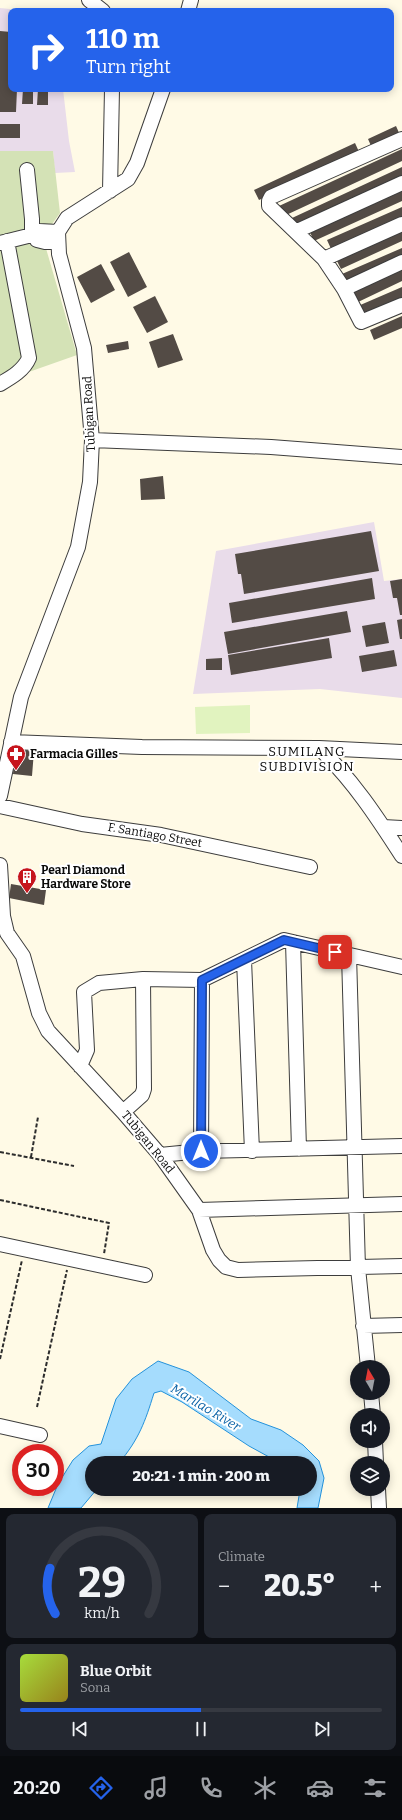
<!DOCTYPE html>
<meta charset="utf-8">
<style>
body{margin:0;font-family:Bitter,serif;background:#242831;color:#f1f3f6;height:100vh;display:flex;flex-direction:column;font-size:15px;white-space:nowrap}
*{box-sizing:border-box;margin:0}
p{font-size:13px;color:#9ea1a6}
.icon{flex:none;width:22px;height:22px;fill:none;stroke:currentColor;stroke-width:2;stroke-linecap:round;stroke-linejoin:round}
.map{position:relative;height:1508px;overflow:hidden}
.drawer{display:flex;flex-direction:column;gap:6px;padding:6px;background:#0d0f14;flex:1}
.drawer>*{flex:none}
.hud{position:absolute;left:8px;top:8px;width:386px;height:84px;border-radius:8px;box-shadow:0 2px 10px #0003;background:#2563eb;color:#fff;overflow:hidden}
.needle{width:26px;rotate:350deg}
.buttons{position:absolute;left:350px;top:1360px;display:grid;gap:8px}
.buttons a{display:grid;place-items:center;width:40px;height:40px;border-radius:50%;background:#171b24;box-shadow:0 2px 10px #0003;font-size:20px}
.speed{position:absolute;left:12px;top:1444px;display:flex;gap:8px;font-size:20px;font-weight:700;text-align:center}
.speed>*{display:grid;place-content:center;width:52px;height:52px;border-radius:50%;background:#171b24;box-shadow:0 2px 10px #0003;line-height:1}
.speed .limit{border:6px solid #d22;background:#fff;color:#111}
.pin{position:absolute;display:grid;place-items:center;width:34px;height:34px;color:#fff;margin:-17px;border-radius:8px;box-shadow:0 2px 6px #0006}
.me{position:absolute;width:44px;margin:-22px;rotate:0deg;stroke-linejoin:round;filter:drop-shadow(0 0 3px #0008)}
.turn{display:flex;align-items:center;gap:14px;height:84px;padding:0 12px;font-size:18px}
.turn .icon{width:52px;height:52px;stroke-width:2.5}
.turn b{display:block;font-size:28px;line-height:34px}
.big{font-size:30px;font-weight:800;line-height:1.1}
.drawer .card{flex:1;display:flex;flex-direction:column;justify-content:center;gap:6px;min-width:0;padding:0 14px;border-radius:8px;background:#242831}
.drawer .dial{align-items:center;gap:0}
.dial svg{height:104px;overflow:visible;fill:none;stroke:#363941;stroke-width:7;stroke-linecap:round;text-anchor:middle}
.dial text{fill:#f1f3f6;stroke:none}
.song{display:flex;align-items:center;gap:12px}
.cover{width:48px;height:48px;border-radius:6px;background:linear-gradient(135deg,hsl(80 70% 55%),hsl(50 70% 35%))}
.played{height:4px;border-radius:2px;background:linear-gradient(90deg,#2563eb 50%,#363941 50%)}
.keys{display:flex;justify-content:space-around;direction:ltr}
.heat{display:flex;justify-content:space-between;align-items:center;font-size:22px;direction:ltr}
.drawer .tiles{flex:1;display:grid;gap:6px;grid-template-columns:1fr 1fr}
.card:last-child{grid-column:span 2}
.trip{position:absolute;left:85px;top:1456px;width:232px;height:40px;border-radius:20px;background:#171b24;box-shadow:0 2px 10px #0003;font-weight:800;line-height:40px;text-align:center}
.tabs{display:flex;height:64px;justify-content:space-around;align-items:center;background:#090b0e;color:#9ea1a6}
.tabs .icon{width:28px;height:28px}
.tabs .selected{color:#2563eb}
.tabs b{font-size:18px;color:#f1f3f6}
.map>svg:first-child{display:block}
.industrial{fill:#e9dcea}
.cemetery{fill:#d4e2b6}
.pitch{fill:#e1f3bf}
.water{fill:#a5dcfd;stroke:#2492db}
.building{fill:#534b45}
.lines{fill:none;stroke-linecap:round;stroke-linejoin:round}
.minor-casing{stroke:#3d3d3d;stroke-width:16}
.path{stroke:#2c2c2c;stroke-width:2;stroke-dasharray:4 2;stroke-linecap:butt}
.minor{stroke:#fff;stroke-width:14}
.route-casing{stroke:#184099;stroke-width:10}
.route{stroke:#2563eb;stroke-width:7}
.labels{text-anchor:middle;stroke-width:4;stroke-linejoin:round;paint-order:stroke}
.street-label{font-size:12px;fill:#0a0a0a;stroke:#fff}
.poi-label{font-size:12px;font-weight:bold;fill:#0a0a0a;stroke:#fff;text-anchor:start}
.neighbourhood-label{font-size:13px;letter-spacing:1px;fill:#0a0a0a;stroke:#fff}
.water-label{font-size:13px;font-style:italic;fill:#0861a6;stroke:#fff}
</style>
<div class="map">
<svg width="402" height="1508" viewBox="0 0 402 1508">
<rect width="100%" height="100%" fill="#fffae6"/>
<!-- industrial -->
<path class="industrial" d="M0 8 10 9 13 11H11V89H63L69 141 75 172 55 173 53 151H0Z
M374 522 384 581 402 579V698L320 689 193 694 216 551Z"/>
<!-- cemetery -->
<path class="cemetery" d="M0 151H53L60 213 47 231 45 245 77 355 26 373 0 388Z"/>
<!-- pitch -->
<path class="pitch" d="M250 705V733L196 734 195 707Z"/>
<!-- water -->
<path class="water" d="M158 1361 189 1372 251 1419 281 1430 303 1445 319 1461 324 1478 318 1508H297L299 1496 297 1489H310V1463H280L249 1446 182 1402 161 1391 154 1393C145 1422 139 1439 119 1463H92V1489H97L81 1508H48L58 1484 73 1460 89 1446 101 1444 116 1399 132 1379Z"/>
<!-- building -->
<path class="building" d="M0 31 11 32V89H17L16 112H0Z
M23 89H33V104H22Z
M38 89H48V105H37Z
M0 124H20V138H0Z
M396 126 400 135 372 148 368 139Z
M355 143 360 154 259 200 254 190Z
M402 149V161L284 216 279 206Z
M402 167V179L296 228 292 218Z
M402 188V201L314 241 309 230Z
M402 207V219L332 251 327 240Z
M402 229V241L341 269 336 259Z
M402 248V261L347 285 342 274Z
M129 252 147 287 128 297 110 262Z
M101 264 115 290 91 303 77 277Z
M402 269V281L356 303 351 293Z
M402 287V300L362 317 358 306Z
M155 296 168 322 147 333 133 307Z
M402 316V328L374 340 370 330Z
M173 334 183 360 158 368 149 342Z
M128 341 129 349 108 353 106 345Z
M163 476 165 499 141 500 140 479Z
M371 531 379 571 244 594 241 574H238L235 554Z
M372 578 375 599 232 623 229 603Z
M402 579V615H400L397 598H393L390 581Z
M347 611 351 632 228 654 224 632Z
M402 619V639H400L397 620Z
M385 622 389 643 366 647 362 626Z
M329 638 332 658 231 675 228 655Z
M394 650 397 666 362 672 359 656Z
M222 658V670H206V659Z
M15 749 34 751 32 776 13 774Z
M11 884 46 890 44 905 9 898Z"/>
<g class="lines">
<!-- minor casing -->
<g class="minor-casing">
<path id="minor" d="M89 0 103 11
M188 11 191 0
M402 139 271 197 269 201V206L324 259 344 289 361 322 402 305
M27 170 32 219V235
M110 191 112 89
M297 231 402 183
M36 234 37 240 45 242H57
M0 243 36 234 39 231 58 232
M324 259 402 224
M344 289 402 262
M0 384C12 377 24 370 29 358L7 241
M92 440 271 447 402 457
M11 742 142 747 319 748 402 752
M319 748C352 779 377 817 402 856
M0 796 21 697 78 547 90 482 92 440 84 348 59 254 58 232 67 218 128 179 137 163 163 89
M0 806 82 824 161 835 310 867
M383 827 402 828
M0 865 3 916 7 933 23 956 39 1013 48 1031 123 1112 160 1155 199 1210 213 1250 219 1260 226 1267 238 1270 402 1266
M293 942 299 1149
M349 955 358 1268 368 1367
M244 960 252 1151
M80 1066 87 1050 84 992 99 983 143 979 202 980 284 940 402 967
M123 1112 142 1095 144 1089 143 979
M201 1151 202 980
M160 1155 201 1151 402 1146
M199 1210 402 1204
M0 1244 145 1275
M363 1326 402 1325
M371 1393 373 1415
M0 1426 40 1435
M375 1441 376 1463
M378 1489 379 1508"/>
</g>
<!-- path -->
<path class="path" d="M0 1152 74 1166
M31 1157 38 1117
M0 1200 109 1223 104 1254
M0 1359 22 1260
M37 1407 67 1270"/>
<!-- minor -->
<use href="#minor" class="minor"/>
</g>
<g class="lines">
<!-- route casing -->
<g class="route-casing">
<path id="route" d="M201 1151 202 980 284 940 335 952"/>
</g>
<!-- route -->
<use href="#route" class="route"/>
</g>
<!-- icons -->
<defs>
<g id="pharmacy-pin" transform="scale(1)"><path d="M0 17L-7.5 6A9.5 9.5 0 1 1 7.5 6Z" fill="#c6151d" stroke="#fff"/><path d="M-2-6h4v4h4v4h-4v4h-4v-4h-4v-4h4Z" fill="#fff"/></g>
<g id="building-pin" transform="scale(1)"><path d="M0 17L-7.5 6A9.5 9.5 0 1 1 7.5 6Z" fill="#c6151d" stroke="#fff"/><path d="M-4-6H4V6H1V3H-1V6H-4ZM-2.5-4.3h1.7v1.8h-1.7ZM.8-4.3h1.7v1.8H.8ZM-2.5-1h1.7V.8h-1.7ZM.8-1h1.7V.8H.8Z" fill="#fff"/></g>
</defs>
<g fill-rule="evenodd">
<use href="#pharmacy-pin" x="16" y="754"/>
<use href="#building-pin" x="27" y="877"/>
</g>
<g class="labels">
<!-- street labels -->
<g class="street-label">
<text transform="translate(89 414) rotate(-93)" y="4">Tubigan Road</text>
<text transform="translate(155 835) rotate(10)" y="4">F. Santiago Street</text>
<text transform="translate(148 1142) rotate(51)" y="4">Tubigan Road</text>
</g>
<!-- poi labels -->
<g class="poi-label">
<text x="30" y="758">Farmacia Gilles</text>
<text x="41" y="874">Pearl Diamond<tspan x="41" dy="14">Hardware Store</tspan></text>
</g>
<!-- neighbourhood labels -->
<g class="neighbourhood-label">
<text x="307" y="756">SUMILANG<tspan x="307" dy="15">SUBDIVISION</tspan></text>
</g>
<!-- water labels -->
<g class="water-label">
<text transform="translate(206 1407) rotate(31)" y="5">Marilao River</text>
</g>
</g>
</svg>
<div class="buttons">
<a><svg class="needle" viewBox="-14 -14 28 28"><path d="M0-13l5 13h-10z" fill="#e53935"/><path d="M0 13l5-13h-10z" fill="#9ea1a6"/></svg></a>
<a><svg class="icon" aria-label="sound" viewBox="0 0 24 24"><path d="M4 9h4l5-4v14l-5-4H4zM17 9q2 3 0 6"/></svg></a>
<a><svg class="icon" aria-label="layers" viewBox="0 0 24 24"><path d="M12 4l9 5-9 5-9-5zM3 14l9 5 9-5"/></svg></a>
</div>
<div class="speed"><div class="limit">30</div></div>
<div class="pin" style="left:335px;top:952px;background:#d93025"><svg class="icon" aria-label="arrive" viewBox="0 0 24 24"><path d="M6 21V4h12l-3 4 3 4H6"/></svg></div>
<svg class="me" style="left:201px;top:1151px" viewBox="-20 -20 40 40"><circle r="17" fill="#2563eb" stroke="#fff" stroke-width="3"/><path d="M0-11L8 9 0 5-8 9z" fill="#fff"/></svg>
<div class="trip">20:21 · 1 min · 200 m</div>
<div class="hud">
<div class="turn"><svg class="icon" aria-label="right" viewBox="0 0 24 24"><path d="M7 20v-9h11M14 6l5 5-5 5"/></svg><div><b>110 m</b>Turn right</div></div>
</div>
</div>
<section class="drawer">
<div class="tiles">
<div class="card dial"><svg viewBox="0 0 100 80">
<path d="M14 69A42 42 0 1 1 86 69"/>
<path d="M14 69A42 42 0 0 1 10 34" stroke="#2563eb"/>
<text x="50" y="56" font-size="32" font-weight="700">29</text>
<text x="50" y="72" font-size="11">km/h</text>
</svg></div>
<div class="card"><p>Climate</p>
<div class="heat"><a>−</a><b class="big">20.5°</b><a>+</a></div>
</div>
<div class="card">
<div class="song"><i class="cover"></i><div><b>Blue Orbit</b><p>Sona</p></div></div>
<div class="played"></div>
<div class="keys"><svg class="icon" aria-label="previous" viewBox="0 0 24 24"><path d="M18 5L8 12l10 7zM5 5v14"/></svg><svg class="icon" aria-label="pause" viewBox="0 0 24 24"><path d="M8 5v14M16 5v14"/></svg><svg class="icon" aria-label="next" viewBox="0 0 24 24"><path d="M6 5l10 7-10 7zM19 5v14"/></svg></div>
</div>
</div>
</section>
<nav class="tabs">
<b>20:20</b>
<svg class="icon selected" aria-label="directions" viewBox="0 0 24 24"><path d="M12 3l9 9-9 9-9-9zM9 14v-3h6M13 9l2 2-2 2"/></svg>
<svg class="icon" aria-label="music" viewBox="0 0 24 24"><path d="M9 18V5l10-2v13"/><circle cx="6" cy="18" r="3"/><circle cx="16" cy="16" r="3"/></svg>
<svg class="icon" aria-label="phone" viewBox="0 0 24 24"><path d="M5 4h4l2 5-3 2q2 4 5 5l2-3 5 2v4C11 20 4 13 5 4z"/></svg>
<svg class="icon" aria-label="climate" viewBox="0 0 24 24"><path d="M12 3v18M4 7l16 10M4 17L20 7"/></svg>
<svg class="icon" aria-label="car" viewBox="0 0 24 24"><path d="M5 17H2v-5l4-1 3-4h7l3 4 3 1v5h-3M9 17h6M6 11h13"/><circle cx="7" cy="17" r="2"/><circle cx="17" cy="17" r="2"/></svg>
<svg class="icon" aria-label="filters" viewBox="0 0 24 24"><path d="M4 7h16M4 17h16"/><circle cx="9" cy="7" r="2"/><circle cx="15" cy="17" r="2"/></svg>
</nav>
